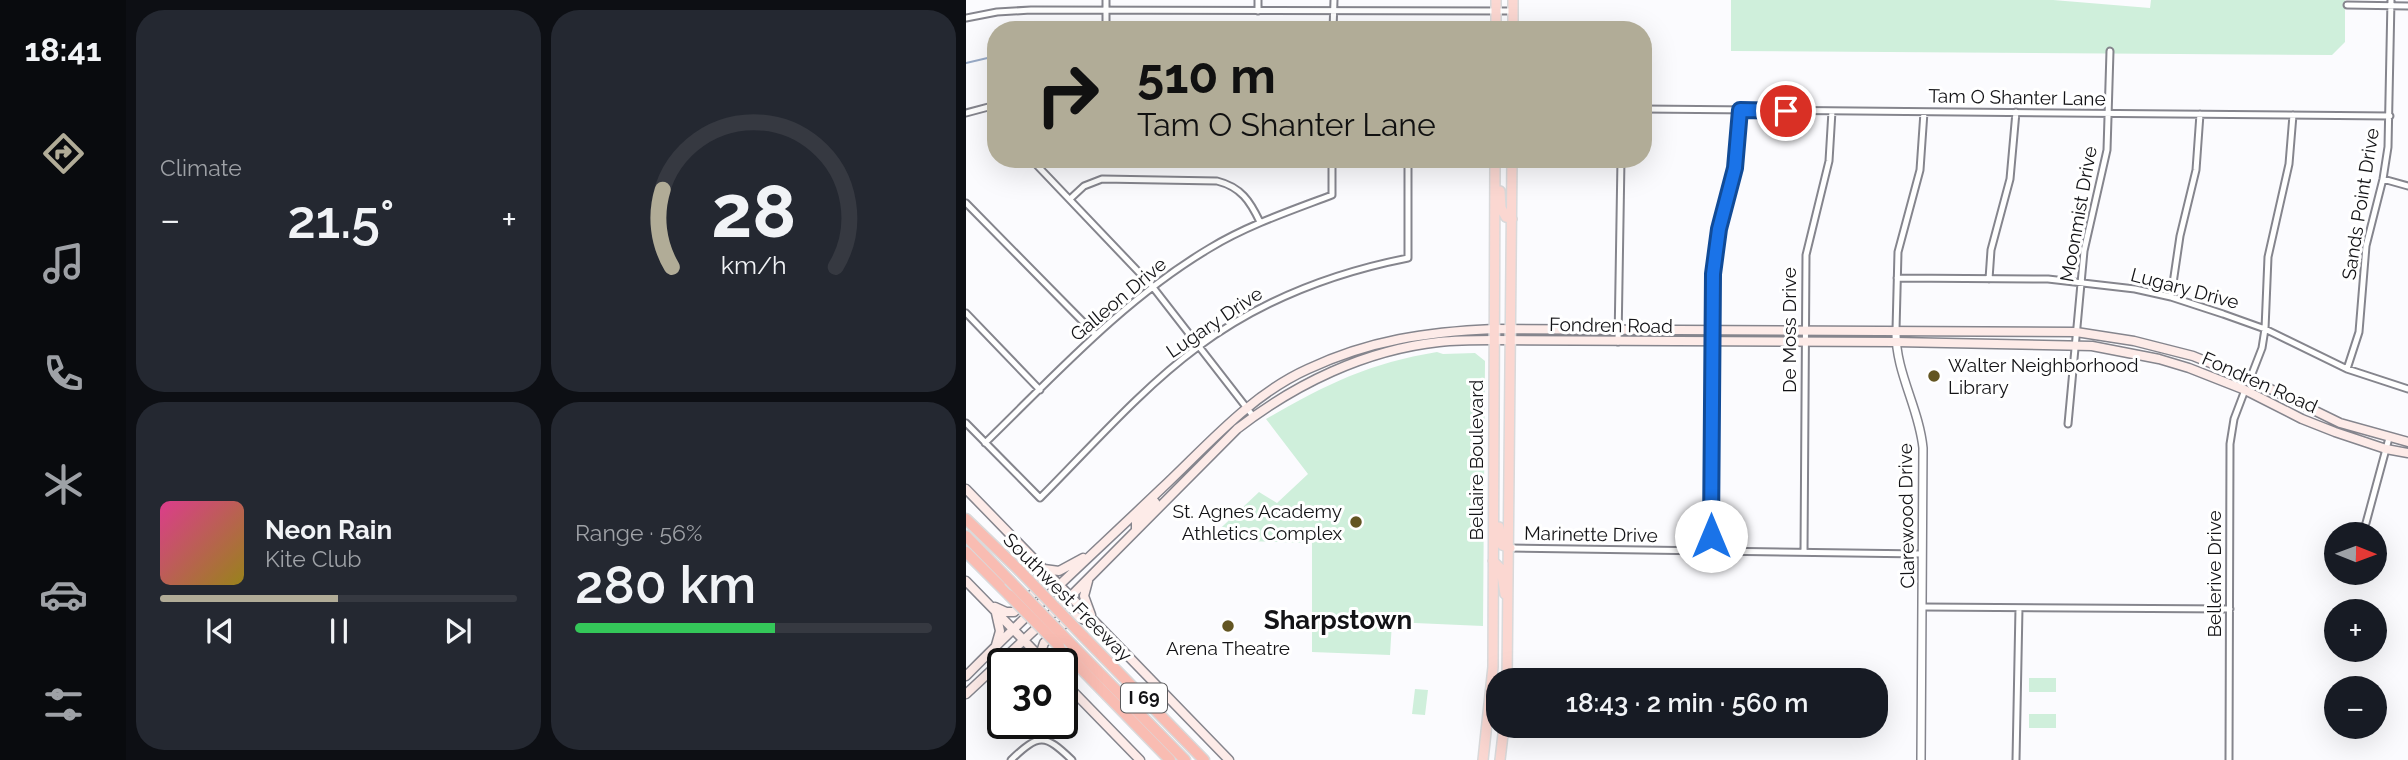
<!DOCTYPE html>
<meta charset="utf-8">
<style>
body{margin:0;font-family:Raleway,sans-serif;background:#242831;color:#f1f3f6;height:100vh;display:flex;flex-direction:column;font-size:26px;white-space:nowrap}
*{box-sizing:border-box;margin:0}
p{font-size:23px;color:#9ea1a6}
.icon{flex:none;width:38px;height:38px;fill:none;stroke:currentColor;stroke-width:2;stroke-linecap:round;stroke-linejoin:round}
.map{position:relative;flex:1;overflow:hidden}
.drawer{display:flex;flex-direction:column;gap:10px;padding:10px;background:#0d0f14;width:840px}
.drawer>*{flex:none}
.banner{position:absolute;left:21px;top:21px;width:665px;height:147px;border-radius:28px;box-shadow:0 7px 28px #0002;background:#b1ac97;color:#111;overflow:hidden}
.needle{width:46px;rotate:91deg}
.buttons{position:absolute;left:1358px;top:522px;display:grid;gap:14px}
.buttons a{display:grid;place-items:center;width:63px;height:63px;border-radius:50%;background:#171b24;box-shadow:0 7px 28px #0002;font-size:35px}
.speed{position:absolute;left:21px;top:648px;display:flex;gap:14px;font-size:35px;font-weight:700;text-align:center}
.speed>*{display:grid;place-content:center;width:91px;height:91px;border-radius:50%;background:#171b24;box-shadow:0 7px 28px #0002;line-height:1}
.speed .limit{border:4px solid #111;border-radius:10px;background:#fff;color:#111}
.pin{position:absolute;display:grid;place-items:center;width:60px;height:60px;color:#fff;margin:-30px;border:4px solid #fff;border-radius:50%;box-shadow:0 2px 7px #0007}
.me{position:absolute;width:77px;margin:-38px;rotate:0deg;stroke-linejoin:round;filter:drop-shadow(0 0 5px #0008)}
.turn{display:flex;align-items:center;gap:24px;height:147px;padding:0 35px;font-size:32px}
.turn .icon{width:91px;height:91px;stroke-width:2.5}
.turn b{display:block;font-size:49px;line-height:60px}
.big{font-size:52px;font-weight:600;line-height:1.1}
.drawer .tile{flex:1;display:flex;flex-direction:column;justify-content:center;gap:10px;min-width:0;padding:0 24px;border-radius:28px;background:#242831}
.drawer .dial{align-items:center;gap:0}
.dial svg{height:182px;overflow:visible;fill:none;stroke:#363941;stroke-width:7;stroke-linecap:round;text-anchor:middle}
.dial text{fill:#f1f3f6;stroke:none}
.song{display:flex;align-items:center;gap:21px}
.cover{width:84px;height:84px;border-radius:10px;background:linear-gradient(135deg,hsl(330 70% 55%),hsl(50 70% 35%))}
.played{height:7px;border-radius:4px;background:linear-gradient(90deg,#b1ac97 50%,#363941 50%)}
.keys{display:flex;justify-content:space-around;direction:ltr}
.heat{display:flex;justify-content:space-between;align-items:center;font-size:38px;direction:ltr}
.charge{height:10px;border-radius:5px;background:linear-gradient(90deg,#34c759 56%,#363941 0)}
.drawer .tiles{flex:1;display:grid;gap:10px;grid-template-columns:repeat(2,1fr)}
.trip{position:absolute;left:520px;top:668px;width:402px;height:70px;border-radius:28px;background:#171b24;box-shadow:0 7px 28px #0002;font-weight:600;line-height:70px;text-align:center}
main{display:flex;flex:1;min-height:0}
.tabs{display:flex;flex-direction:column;width:126px;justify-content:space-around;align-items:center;background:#090b0e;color:#9ea1a6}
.tabs .icon{width:49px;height:49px}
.tabs .on{color:#b1ac97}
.tabs b{font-size:32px;color:#f1f3f6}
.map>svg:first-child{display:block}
.green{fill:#cfefdb}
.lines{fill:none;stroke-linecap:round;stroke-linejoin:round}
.stream{stroke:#99abc7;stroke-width:2}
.minor-casing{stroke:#85858d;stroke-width:9}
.tertiary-casing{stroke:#85858d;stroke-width:10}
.secondary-casing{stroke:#85858d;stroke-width:11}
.primary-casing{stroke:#d9d9da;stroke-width:12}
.motorway-casing{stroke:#d9d9da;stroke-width:13}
.minor{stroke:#fff;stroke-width:5}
.tertiary{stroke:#fff;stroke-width:7}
.secondary{stroke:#fdebe8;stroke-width:8}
.primary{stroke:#fbd7d1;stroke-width:9}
.motorway{stroke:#f9bcb2;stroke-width:10}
.motorway-bridge-casing{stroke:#d9d9da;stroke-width:13;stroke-linecap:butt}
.motorway-bridge{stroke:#f9bcb2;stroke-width:10}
.route-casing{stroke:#114b97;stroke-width:18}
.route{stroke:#1a73e8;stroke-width:12}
.poi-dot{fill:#635522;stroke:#fff;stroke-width:2.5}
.labels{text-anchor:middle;stroke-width:6;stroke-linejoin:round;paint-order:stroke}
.shield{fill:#fff;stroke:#5a5a5c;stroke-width:2}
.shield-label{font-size:18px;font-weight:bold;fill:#131316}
.street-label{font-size:19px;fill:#131316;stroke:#fff}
.poi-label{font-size:19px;fill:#131316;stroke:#fff;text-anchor:start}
.district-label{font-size:26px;font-weight:bold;fill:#131316;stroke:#fff}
</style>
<main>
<nav class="tabs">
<b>18:41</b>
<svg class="icon on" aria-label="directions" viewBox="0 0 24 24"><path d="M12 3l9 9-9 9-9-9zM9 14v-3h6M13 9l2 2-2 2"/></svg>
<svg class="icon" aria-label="music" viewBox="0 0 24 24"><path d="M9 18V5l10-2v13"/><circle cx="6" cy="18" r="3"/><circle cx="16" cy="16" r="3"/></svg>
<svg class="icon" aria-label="phone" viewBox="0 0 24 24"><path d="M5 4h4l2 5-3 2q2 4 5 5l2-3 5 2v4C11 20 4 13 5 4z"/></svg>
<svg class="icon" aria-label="climate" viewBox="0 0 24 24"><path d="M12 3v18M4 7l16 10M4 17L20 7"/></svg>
<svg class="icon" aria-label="car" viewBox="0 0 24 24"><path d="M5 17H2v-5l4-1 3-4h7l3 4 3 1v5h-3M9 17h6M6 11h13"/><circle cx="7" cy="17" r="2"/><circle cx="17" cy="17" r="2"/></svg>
<svg class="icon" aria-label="filters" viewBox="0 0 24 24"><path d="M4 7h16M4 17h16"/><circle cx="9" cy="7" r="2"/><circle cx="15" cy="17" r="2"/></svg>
</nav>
<section class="drawer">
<div class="tiles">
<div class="tile"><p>Climate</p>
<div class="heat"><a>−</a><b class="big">21.5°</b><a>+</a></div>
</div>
<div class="tile dial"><svg viewBox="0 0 100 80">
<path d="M14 69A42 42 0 1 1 86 69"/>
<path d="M14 69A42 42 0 0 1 10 35" stroke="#b1ac97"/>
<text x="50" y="56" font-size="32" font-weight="700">28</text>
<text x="50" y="72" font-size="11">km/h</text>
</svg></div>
<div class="tile">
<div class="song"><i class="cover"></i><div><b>Neon Rain</b><p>Kite Club</p></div></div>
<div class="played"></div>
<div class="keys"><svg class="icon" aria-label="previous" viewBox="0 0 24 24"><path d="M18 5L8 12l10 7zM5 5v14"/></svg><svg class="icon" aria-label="pause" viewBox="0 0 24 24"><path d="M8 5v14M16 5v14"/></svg><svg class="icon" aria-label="next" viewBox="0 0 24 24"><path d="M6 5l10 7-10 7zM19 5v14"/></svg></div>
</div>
<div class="tile"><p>Range · 56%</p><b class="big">280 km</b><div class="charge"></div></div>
</div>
</section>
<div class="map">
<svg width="1442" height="760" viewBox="0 0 1442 760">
<rect width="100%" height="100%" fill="#fbfbfe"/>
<!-- green -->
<path class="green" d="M765 0H1087L1184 8 1185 0H1379V42L1366 55 765 51Z
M471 352 477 354 509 353 519 361 517 626 426 622 424 655 346 652V543L242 540 293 492 311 503 342 474 300 419C359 385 403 363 471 352Z
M1063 678H1090V692H1063Z
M449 689 462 690 459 715 446 714Z
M1063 714H1090V728H1063Z"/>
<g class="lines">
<!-- stream -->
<path class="stream" d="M0 63 30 56"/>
<!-- minor casing -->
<g class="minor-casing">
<path id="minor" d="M292 0V11
M1381 5 1442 6
M0 18 31 12 65 10 547 11
M140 30V0
M367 30 368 0
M677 109 1424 116
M0 113 30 105
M65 159 186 286 287 416
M1417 179 1442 186
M104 199 118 186 136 179 251 181C275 187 284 201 294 222
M0 203 130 335
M931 278 1082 279 1169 289 1205 297 1257 314 1299 329 1381 369 1442 389
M1023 279 1025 250 1044 179 1050 112
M1205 297 1214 236 1230 170 1234 114
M0 313 74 390
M930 330 932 252 954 170 958 112
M652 342 655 159
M1381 369 1393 332 1400 246 1417 179 1422 147 1425 0
M1284 379 1296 348 1299 329 1302 257 1323 164 1327 115
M0 423 74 498C125 447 174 390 232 347 295 300 366 273 442 258V159
M1102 424 1118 251 1141 150 1144 51
M19 443C90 374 158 299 244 248 282 225 324 211 366 195V159
M1400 523 1423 438
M544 548 956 554
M745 551 747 274 753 229 769 168 774 110
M838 552 840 255 863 161 866 111
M957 607 1264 609
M45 760C73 733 79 734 106 760
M1050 760 1053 608
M1263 760 1264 444 1268 419 1279 390"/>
</g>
<!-- tertiary casing -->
<g class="tertiary-casing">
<path id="tertiary" d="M930 330C929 372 953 407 957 448L955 760"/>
</g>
<!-- secondary casing -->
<g class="secondary-casing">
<path id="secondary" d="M0 489 263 760
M170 530V521L189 502
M78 569 93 571 117 558
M0 581 80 663
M122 581 118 596 125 615
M29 607 40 612H48L74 587 75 579 69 564
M30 645 34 631 30 613
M79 660 76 649 78 643 104 618 111 617 127 623
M34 664 57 654H72
M0 676C63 612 130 551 195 489 241 446 284 395 342 369 404 340 461 332 528 329L1110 332 1168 341 1227 356 1284 379 1374 423 1442 442
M96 680 174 760
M0 694 105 596 271 429C329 384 399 350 473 342 491 340 510 340 528 340L930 342 1126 346 1193 359 1223 368 1279 390 1336 419 1369 432 1420 449 1442 453"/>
</g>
<!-- primary casing -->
<g class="primary-casing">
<path id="primary" d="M530 30V0
M547 30V0
M534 191 535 208 540 217 546 219
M533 527 536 545 544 548
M527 561 535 569 539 594
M541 681 546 159
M517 760 527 667 529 159
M534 760 538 726"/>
</g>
<!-- motorway casing -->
<g class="motorway-casing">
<path id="motorway" d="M0 519 53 570
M0 536 43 580
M0 552 43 595
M117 636 238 760
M93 646 204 760
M107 646 219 760"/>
</g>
<!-- minor -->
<use href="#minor" class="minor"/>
<!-- tertiary -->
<use href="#tertiary" class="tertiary"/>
<!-- secondary -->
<use href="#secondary" class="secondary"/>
<!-- primary -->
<use href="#primary" class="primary"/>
<!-- motorway -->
<use href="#motorway" class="motorway"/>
<!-- motorway-bridge casing -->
<g class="motorway-bridge-casing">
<path id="motorway-bridge" d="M53 570 117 636
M43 580 107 646
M43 595 93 646"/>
</g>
<!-- motorway-bridge -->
<use href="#motorway-bridge" class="motorway-bridge"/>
</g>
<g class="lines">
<!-- route casing -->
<g class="route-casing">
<path id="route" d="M745 536 747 274 753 229 769 168 774 110 820 111"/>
</g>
<!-- route -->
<use href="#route" class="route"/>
</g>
<!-- markers -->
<g class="poi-dot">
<circle cx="968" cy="376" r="7"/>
<circle cx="390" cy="522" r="7"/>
<circle cx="262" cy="626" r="7"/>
</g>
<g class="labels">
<!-- shield labels -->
<rect class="shield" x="155" y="683.5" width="46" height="29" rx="5"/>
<g class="shield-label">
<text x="178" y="704">I 69</text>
</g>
<!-- street labels -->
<g class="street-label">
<text transform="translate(1051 97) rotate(1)" y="7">Tam O Shanter Lane</text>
<text transform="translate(1394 204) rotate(-81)" y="7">Sands Point Drive</text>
<text transform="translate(1112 214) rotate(-80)" y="7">Moonmist Drive</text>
<text transform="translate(1219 288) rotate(15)" y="7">Lugary Drive</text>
<text transform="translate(152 299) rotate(-40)" y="7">Galleon Drive</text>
<text transform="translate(248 322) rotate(-34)" y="7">Lugary Drive</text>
<text transform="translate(645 325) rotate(1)" y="7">Fondren Road</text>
<text transform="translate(823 330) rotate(-90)" y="7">De Moss Drive</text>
<text transform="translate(1294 382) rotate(24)" y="7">Fondren Road</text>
<text transform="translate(510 460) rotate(-90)" y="7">Bellaire Boulevard</text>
<text transform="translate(940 516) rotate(-91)" y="7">Clarewood Drive</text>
<text transform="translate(625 534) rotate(1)" y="7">Marinette Drive</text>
<text transform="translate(1248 574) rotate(-90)" y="7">Bellerive Drive</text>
<text transform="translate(102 597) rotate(45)" y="7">Southwest Freeway</text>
</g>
<!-- poi labels -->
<g class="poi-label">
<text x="982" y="372">Walter Neighborhood<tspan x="982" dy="22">Library</tspan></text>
<text x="376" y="518" text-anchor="end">St. Agnes Academy<tspan x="376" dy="22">Athletics Complex</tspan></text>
<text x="262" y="655" text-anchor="middle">Arena Theatre</text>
</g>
<!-- district labels -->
<g class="district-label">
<text x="372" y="629">Sharpstown</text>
</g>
</g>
</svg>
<div class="buttons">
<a><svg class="needle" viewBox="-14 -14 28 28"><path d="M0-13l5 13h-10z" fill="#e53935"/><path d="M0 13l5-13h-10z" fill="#9ea1a6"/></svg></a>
<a>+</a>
<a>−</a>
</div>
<div class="speed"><div class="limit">30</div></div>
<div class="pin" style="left:820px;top:111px;background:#d93025"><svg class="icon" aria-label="arrive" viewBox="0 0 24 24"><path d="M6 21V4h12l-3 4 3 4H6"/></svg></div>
<svg class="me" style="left:745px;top:536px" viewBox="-20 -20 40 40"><circle r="19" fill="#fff"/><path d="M0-13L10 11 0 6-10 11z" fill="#1a73e8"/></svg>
<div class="trip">18:43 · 2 min · 560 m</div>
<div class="banner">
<div class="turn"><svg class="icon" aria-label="right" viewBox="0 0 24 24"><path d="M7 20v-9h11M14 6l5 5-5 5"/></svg><div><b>510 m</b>Tam O Shanter Lane</div></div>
</div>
</div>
</main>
